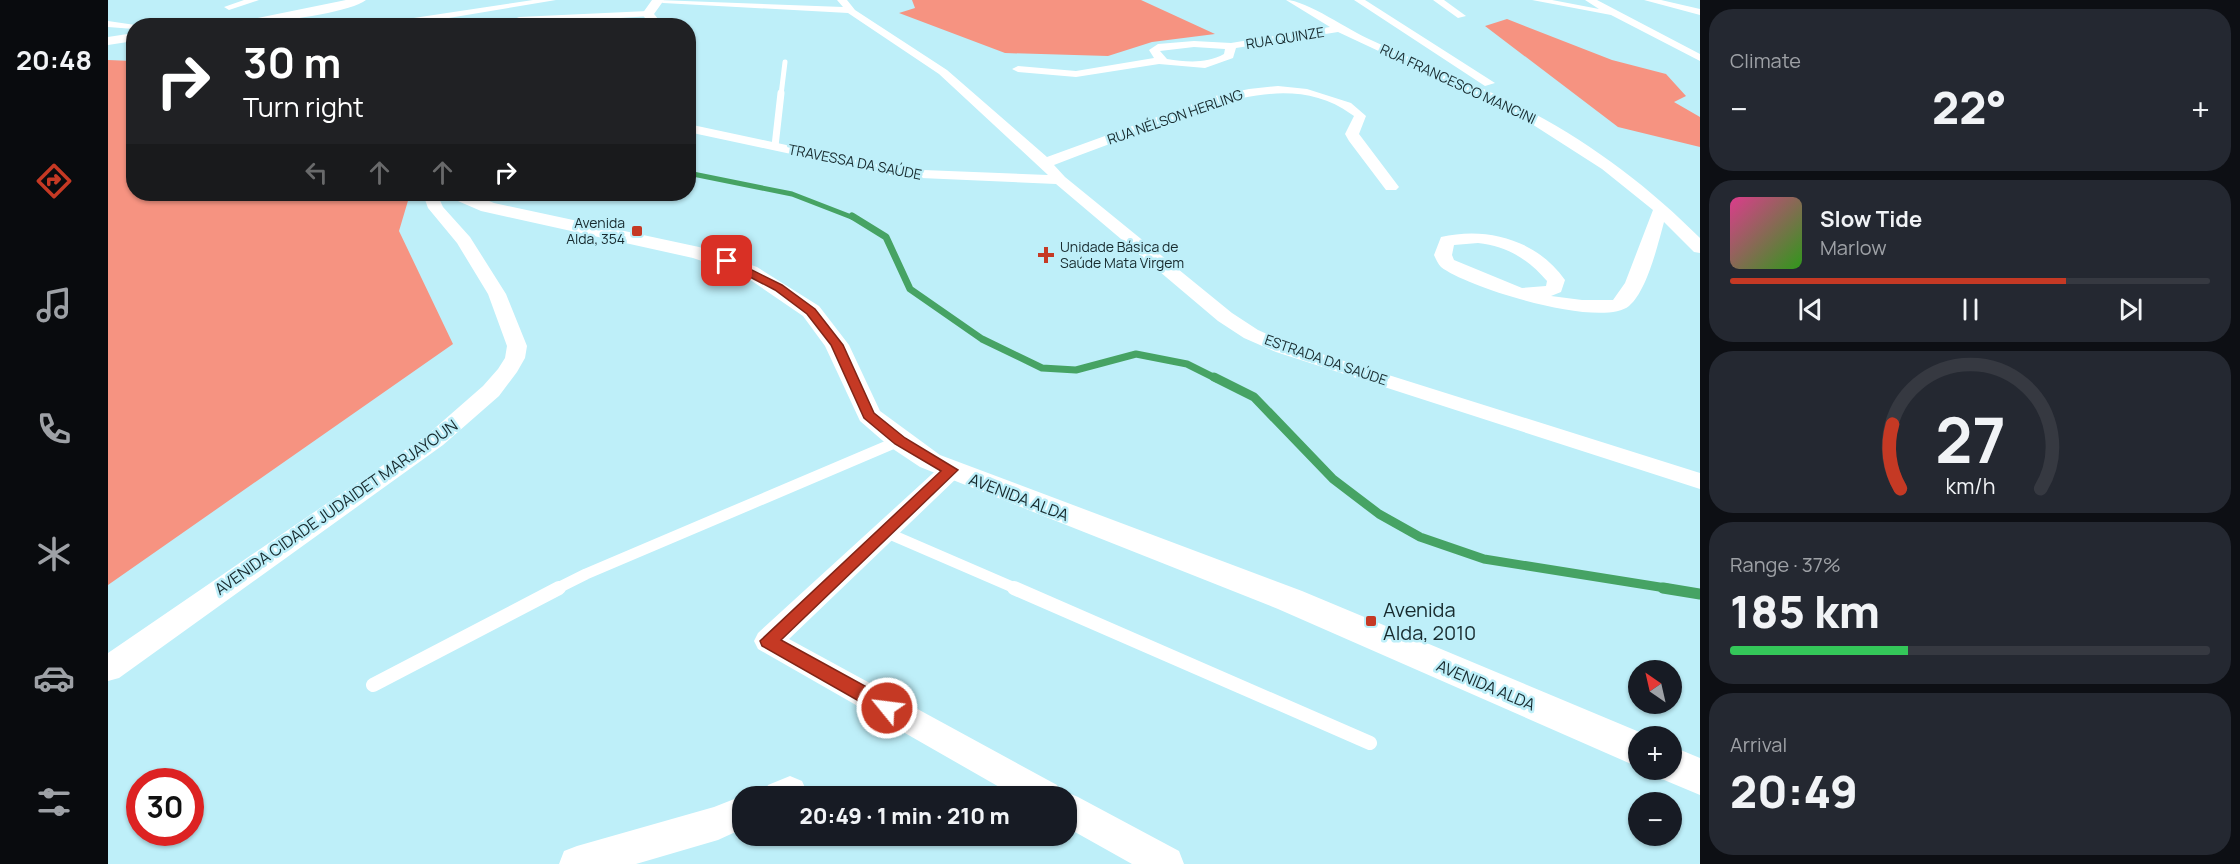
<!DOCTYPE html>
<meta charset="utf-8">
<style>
body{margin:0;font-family:Manrope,sans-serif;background:#242831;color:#f1f3f6;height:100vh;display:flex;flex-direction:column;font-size:22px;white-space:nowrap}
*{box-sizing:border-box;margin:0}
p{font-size:20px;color:#9ea1a6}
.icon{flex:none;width:33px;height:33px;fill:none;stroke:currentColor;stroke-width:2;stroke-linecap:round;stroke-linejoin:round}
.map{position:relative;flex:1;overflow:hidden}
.drawer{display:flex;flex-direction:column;gap:9px;padding:9px;background:#0d0f14;width:540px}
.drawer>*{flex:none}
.hud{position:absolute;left:18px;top:18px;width:570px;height:183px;border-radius:24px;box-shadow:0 2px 4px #0004;background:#202124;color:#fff;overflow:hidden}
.needle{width:39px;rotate:326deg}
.buttons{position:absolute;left:1520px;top:660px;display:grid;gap:12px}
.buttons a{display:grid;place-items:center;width:54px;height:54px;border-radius:50%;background:#171b24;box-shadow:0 2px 4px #0004;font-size:30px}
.speed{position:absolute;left:18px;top:768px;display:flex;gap:12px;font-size:30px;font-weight:700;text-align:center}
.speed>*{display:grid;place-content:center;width:78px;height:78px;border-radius:50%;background:#171b24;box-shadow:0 2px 4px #0004;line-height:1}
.speed .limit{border:9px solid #d22;background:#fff;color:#111}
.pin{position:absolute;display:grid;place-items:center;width:51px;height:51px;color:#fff;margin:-26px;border-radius:12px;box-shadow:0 3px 9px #0006}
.me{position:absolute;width:66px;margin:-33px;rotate:299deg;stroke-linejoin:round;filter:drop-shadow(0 0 4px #0008)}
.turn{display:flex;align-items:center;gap:21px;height:126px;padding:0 18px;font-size:27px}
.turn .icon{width:78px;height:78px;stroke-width:2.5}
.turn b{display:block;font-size:42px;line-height:51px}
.lanes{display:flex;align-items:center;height:57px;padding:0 18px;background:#0003;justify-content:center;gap:30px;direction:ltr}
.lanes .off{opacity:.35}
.big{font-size:45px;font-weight:800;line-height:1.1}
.drawer .tile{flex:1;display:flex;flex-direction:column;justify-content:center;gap:9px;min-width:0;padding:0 21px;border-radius:24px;background:#242831}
.drawer .dial{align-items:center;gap:0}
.dial svg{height:156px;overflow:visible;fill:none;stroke:#363941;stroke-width:7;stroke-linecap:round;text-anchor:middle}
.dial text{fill:#f1f3f6;stroke:none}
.song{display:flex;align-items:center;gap:18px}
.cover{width:72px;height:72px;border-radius:9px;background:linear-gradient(135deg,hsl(330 70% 55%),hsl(110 70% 35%))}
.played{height:6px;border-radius:3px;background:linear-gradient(90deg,#c53924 70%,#363941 70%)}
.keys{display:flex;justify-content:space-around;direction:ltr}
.heat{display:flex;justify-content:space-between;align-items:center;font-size:33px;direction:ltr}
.charge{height:9px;border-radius:4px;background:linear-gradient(90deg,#34c759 37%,#363941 0)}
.trip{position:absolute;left:624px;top:786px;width:345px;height:60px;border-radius:24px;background:#171b24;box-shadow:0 2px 4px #0004;font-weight:800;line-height:60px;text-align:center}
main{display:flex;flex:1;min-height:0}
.menu{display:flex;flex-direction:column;width:108px;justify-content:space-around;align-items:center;background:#090b0e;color:#9ea1a6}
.menu .icon{width:42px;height:42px}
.menu .on{color:#c53924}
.menu b{font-size:27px;color:#f1f3f6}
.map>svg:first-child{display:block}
.green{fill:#f69381}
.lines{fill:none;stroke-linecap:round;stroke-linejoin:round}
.stream-far3{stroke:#46a364;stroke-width:5}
.stream-far2{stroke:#46a364;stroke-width:7}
.stream-far1{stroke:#46a364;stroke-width:9}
.stream{stroke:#46a364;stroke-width:11}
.service-far3{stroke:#fff;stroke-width:5}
.service-far2{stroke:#fff;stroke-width:7}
.service-far1{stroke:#fff;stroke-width:11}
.service{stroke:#fff;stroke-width:14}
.minor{fill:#fff;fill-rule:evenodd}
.tertiary{fill:#fff;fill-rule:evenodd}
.route{fill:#c53924;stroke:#802517;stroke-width:1.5}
.poi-dot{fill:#c53924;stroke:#beeff9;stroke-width:2}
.labels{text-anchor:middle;stroke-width:5;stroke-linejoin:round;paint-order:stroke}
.far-street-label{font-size:14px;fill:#172a2e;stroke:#beeff9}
.far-poi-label{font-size:14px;fill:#172a2e;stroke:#beeff9;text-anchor:end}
.street-label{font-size:16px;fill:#172a2e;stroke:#beeff9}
.near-poi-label{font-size:20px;fill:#172a2e;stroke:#beeff9;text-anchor:start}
</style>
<main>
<nav class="menu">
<b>20:48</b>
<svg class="icon on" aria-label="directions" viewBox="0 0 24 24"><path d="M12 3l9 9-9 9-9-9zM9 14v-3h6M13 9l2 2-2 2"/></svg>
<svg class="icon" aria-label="music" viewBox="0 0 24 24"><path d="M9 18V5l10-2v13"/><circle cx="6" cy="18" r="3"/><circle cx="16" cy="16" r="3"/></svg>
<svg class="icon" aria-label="phone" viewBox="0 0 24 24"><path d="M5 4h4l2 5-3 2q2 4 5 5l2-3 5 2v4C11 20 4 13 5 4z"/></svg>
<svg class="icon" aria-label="climate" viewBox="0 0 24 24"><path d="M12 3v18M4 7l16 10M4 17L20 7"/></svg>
<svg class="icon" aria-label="car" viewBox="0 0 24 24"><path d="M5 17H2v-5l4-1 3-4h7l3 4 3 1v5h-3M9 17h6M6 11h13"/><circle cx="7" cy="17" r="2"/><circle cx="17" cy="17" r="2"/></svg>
<svg class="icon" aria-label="filters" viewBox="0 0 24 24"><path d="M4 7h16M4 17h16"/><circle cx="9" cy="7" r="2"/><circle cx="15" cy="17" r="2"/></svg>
</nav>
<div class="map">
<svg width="1592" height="864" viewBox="0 0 1592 864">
<rect width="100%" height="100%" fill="#beeff9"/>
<!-- green -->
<path class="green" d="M804 0H1033L1107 34 1044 42 1000 56 897 53 791 13 807 8Z
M1399 19 1504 60 1558 74 1578 96 1566 102 1592 117V147L1510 127 1377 26Z
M0 60 25 61 26 194H302L291 231 345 344 0 585Z"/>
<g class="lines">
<!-- stream-far3 -->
<path class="stream-far3" d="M580 173 684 194 746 218"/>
<!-- stream-far2 -->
<path class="stream-far2" d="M744 216 778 237 802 289 874 339 934 368 968 370 1028 354 1079 364 1109 379"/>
<!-- stream-far1 -->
<path class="stream-far1" d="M1106 377 1146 397 1225 479 1271 514 1312 537 1376 559 1564 589"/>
<!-- stream -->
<path class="stream" d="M1555 588 1592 594"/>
<!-- service-far3 -->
<path class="service-far3" d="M673 95 677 62"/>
<!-- service-far2 -->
<path class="service-far2" d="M667 146 673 93"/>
<!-- service-far1 -->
<path class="service-far1" d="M777 532 909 589
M448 589 478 574 791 441"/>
<!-- service -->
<path class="service" d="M906 588 1262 743
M265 685 451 588"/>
<!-- minor -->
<path class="minor" d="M136 0H151L121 10 116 7Z
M425 0H448L299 25 294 22 299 19Z
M550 0 735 7 729 0H739L747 10 839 70 939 157 1107 96 1141 89 1170 86 1199 89 1243 103 1258 116 1251 134 1291 187 1288 190H1278L1241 141 1237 134 1246 116 1243 114C1183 71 1105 105 1045 128 1012 140 979 152 946 165L957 177 1124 313 1150 330 1182 344 1592 473V489L1168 352 1136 338 1110 321 948 184 790 177 580 132V124L790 169 940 175 831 74 740 13 555 3Z
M1178 0C1198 0 1242 31 1263 40 1317 66 1373 85 1425 113 1487 146 1543 189 1592 238V253L1586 252 1556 222C1550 244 1539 291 1521 306 1493 329 1360 288 1333 267 1330 264 1328 259 1326 255L1333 237C1379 226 1429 240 1457 280L1453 292 1443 296 1474 300H1505L1517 283 1545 210 1494 169 1416 119 1230 32 1128 48 1125 58 1097 68 1051 64 968 77 910 72 904 69 910 66 968 71 1046 58 1041 50 1050 44 1086 41 1123 43 1222 27ZM1086 47 1117 49 1116 54C1098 64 1078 62 1059 59L1052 51ZM1370 243C1399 246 1420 259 1439 281L1438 286 1414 288 1346 260 1344 255 1346 245Z
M1246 0H1257L1387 83 1377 86Z
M1325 0H1336L1358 16 1350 18Z
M1424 0H1444L1491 9 1477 0H1489L1592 54V61L1503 15Z
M1536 0H1553L1592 9V15Z
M540 11 545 14 543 16 390 26 411 17Z
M0 21 34 26H26V29L0 27Z
M315 194H329L335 207 362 237 398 294 419 346 417 358 409 372 391 396 335 445 11 678 0 681V653L319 435 375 386 390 369 397 358 399 346 380 294 349 243 320 208Z
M843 462 851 464 855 470 851 476 681 639 949 785 953 794 958 792 970 797 1071 851 1076 864H1024L958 827V796H907L650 649 646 641 650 633 835 464Z
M682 776 694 781 699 792 697 796H655L660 785Z
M634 796V829L610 840 528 864H451L456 851 469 846 606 807Z"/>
<!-- tertiary -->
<path class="tertiary" d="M238 0H258C239 15 138 26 110 26Z
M544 0H556L546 14 556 26H543L534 14Z
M26 33V41L0 45V37Z
M340 194H364L386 203 591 247 649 267 711 306 741 345 772 411 832 455 1194 591 1541 736H1530V767L1170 609 812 467 782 447 752 421 717 346 695 316 635 275 585 258 373 211 343 198Z
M1563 746 1592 758V795L1549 777 1546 770H1563Z"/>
</g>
<!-- route -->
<path class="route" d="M615 259H622L674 285 707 309 735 345 766 413 797 438 850 470 673 640 786 702 788 708 786 713 779 716 772 713 654 646 652 641 833 471 787 444 756 418 723 345 699 314 667 290 615 263Z"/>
<!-- markers -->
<g class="poi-dot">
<rect x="523" y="225" width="12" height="12" rx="3"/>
<path d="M935 246h6v6h6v6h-6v6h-6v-6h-6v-6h6z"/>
<rect x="1257" y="615" width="12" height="12" rx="3"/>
</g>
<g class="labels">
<!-- far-street labels -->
<g class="far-street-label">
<text transform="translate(1177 38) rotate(-9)" y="5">RUA QUINZE</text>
<text transform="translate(1350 84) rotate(25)" y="5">RUA FRANCESCO MANCINI</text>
<text transform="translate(1067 117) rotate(-19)" y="5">RUA NÉLSON HERLING</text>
<text transform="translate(747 162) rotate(11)" y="5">TRAVESSA DA SAÚDE</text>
<text transform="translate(1218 360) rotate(19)" y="5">ESTRADA DA SAÚDE</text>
</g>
<!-- far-poi labels -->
<g class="far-poi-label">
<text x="517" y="228">Avenida<tspan x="517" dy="16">Alda, 354</tspan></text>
<text x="952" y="252" text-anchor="start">Unidade Básica de<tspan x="952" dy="16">Saúde Mata Virgem</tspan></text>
</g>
<!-- street labels -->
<g class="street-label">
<text transform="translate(911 497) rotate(21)" y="6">AVENIDA ALDA</text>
<text transform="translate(228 507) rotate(-35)" y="6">AVENIDA CIDADE JUDAIDET MARJAYOUN</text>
<text transform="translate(1378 685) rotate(23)" y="6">AVENIDA ALDA</text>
</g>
<!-- near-poi labels -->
<g class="near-poi-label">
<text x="1275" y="617">Avenida<tspan x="1275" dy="23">Alda, 2010</tspan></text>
</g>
</g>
</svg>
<div class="buttons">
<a><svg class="needle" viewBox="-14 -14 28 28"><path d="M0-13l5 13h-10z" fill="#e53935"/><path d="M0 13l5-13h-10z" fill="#9ea1a6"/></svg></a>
<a>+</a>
<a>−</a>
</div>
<div class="speed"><div class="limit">30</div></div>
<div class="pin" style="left:619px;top:261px;background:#d93025"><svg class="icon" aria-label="arrive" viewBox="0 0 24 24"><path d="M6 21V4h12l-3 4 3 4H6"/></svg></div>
<svg class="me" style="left:779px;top:708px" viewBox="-20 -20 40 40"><circle r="17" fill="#c53924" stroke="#fff" stroke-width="3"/><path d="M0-11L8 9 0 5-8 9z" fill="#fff"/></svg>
<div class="trip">20:49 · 1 min · 210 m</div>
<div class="hud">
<div class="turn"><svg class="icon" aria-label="right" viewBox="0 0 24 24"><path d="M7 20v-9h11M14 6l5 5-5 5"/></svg><div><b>30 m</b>Turn right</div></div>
<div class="lanes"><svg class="icon off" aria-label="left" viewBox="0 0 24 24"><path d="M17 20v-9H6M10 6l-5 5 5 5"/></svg><svg class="icon off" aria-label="ahead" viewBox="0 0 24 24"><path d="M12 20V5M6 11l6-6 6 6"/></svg><svg class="icon off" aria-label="ahead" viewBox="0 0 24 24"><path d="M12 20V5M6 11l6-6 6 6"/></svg><svg class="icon" aria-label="right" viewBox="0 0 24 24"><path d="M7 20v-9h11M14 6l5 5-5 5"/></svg></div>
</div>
</div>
<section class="drawer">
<div class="tile"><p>Climate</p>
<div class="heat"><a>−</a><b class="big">22°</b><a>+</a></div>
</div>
<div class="tile">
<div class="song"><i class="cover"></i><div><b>Slow Tide</b><p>Marlow</p></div></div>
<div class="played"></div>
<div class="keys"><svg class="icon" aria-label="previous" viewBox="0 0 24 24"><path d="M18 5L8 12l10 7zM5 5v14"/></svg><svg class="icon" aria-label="pause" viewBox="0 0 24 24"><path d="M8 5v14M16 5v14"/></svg><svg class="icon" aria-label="next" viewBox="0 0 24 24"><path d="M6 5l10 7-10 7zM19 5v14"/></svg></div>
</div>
<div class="tile dial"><svg viewBox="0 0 100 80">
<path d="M14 69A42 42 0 1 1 86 69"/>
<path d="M14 69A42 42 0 0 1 10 36" stroke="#c53924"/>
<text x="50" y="56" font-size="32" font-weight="700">27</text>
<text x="50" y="72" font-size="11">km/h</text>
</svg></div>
<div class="tile"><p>Range · 37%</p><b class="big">185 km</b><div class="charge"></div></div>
<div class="tile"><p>Arrival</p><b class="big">20:49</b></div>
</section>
</main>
